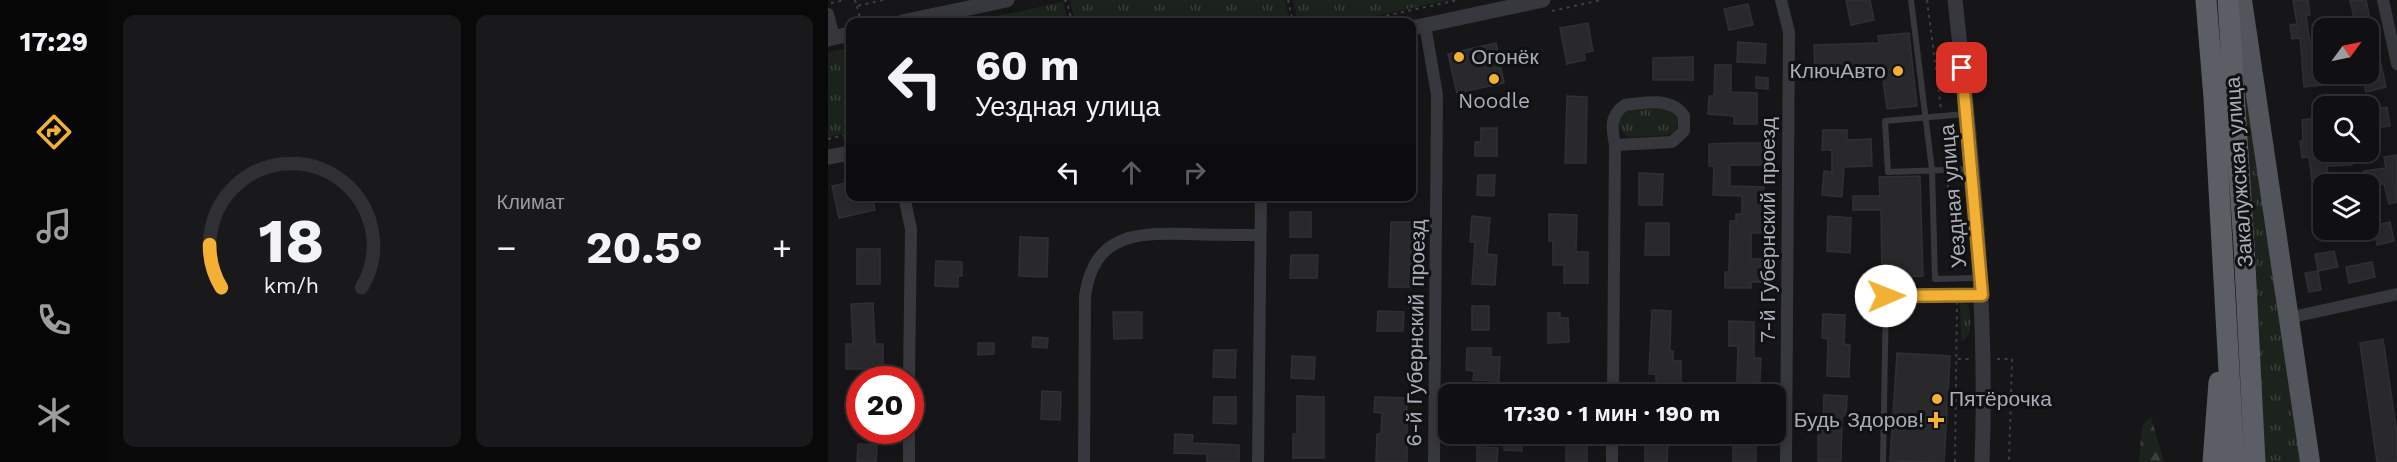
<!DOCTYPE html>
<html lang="ru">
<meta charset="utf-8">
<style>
body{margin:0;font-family:"Work Sans",sans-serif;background:#19191b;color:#f1f3f6;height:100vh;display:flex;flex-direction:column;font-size:22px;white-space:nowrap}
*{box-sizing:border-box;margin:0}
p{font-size:20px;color:#9c9d9f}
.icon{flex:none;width:33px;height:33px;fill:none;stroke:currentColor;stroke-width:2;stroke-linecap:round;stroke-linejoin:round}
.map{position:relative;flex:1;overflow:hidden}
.details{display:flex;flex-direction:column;gap:15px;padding:15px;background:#09090a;width:720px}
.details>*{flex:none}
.guide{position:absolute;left:18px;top:18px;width:570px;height:183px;border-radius:12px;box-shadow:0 3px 15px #0003,0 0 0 2px #303032;background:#101012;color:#f1f3f6;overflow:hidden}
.needle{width:39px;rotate:57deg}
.controls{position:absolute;left:1485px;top:18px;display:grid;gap:12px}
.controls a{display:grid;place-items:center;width:66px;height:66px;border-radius:12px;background:#101012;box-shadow:0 3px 15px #0003,0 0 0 2px #303032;font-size:30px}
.speed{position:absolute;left:18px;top:366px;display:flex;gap:12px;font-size:30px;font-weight:700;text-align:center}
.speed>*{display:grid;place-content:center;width:78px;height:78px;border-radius:50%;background:#101012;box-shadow:0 3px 15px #0003,0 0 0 2px #303032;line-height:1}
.speed .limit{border:9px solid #d22;background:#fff;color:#111}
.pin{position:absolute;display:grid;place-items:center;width:51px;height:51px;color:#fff;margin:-26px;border-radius:12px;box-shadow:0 3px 9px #0006}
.me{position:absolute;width:66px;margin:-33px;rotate:89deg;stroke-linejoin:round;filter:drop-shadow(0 0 4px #0008)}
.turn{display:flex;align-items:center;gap:21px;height:126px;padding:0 30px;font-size:27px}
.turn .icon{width:78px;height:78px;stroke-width:2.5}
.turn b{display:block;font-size:42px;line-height:51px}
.lanes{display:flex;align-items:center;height:57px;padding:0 30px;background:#0003;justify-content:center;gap:30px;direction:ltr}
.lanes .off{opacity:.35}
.big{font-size:45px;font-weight:700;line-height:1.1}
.details .tile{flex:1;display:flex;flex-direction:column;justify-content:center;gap:9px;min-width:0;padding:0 21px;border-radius:12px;background:#19191b}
.details .dial{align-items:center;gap:0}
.dial svg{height:156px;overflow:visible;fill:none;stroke:#303032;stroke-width:7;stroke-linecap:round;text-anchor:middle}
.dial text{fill:#f1f3f6;stroke:none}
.heat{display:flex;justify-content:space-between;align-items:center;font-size:33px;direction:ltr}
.details .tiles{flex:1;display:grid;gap:15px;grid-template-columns:repeat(2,1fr)}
.trip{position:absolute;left:610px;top:384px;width:348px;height:60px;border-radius:12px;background:#101012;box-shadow:0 3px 15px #0003,0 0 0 2px #303032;font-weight:700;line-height:60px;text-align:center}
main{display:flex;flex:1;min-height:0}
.tab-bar{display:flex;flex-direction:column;width:108px;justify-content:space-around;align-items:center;background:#060607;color:#9c9d9f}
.tab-bar .icon{width:42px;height:42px}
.tab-bar .on{color:#f2b134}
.tab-bar b{font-size:27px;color:#f1f3f6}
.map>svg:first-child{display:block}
.grass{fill:url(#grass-tufts)}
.forest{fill:url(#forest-firs)}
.building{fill:#29292c;stroke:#303034;stroke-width:1.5}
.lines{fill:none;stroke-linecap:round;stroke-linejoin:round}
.path{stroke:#3d3f44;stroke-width:2;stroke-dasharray:3 4.5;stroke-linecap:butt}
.service{stroke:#37383d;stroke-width:6}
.minor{stroke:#37383d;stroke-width:12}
.tertiary{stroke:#37383d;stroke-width:15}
.primary{stroke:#53555c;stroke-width:20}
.trunk{stroke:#5b5e65;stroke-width:21}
.route-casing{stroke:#9d7322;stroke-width:15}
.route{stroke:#f2b134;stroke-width:10}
.poi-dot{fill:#f2b134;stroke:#111113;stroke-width:2}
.labels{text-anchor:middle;stroke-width:6;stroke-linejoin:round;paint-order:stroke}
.poi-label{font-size:21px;fill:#a8adb8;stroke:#111113;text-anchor:start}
.street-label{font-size:21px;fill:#a8adb8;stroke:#111113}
</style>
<main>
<nav class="tab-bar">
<b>17:29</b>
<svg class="icon on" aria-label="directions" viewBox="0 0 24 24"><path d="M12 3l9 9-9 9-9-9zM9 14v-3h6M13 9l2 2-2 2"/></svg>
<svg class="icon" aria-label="music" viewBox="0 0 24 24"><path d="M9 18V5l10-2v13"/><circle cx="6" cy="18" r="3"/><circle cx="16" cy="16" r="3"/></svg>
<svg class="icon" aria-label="phone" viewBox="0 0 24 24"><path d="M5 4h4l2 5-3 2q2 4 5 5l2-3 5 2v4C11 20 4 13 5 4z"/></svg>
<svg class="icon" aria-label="climate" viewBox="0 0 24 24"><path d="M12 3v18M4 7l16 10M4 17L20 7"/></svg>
</nav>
<section class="details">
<div class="tiles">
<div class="tile dial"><svg viewBox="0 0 100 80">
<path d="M14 69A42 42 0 1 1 86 69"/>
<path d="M14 69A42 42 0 0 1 8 47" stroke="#f2b134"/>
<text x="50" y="56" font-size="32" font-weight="700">18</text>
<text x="50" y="72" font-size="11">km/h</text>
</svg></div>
<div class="tile"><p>Климат</p>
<div class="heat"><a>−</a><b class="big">20.5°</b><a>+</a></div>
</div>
</div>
</section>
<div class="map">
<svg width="1569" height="462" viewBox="0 0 1569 462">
<defs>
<pattern id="grass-tufts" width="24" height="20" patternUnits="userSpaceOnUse" patternTransform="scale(1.5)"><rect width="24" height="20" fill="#1c231d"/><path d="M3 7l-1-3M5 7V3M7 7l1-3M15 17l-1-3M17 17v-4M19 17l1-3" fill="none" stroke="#3a403c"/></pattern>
<pattern id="forest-firs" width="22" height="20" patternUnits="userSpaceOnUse" patternTransform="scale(1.5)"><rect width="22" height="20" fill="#1c231d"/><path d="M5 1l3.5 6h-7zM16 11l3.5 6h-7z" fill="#3a403c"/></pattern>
</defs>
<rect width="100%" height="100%" fill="#161618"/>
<!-- grass -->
<path class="grass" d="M242 0H457L462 22H247Z
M465 0H621L518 22H470Z
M1410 0 1473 462H1436Z
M235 2 240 22H139H140Z
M22 48V132L0 137V52Z
M837 108C853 112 855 127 840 135L801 137 793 131 790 121 800 110Z
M1132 300 1141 306C1141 319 1147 335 1133 341Z"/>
<!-- forest -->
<path class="forest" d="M1323 417 1336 462H1311L1314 426Z"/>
<!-- building -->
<path class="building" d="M1018 0H1042L1046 20 1023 25Z
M1465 0H1480L1482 15H1478L1482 43H1485L1487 72 1493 71 1495 85 1476 87 1472 38 1464 39 1462 25 1469 24Z
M1522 0H1538L1543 24 1528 27Z
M920 4 925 25 901 30 896 9Z
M760 23 765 51 756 53 757 60 739 64 732 28Z
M1540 27H1545L1558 87 1538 92 1534 75 1540 74Z
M1081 33 1089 106 1059 109 1054 73 987 75 986 45 1051 43 1050 36Z
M910 42 938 44 937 63 909 62Z
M668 43 676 83 629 93 620 54Z
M865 57V80H825V58Z
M887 65H903V92L929 93V124H906V116L880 114 881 96H886Z
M928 77 940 78V89L928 88Z
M739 96 759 97 758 163H737Z
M1559 107 1562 126 1544 129 1541 110Z
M1489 118 1490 139H1494L1495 152H1524V165L1499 166 1501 184H1496V188L1485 189 1481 157 1474 158 1472 141H1475L1474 120Z
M653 128H669V156H647V142H653Z
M995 130H1019V140L1043 139 1044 166 1016 167 1014 197 994 195 996 171 1004 172V150H994Z
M909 143H936V165H902V186L936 187 933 233H923V259H934V282H923V288H897V272H901L902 221H908V214H914V196L885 195 886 166H881V144Z
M1569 155V202L1561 204 1556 184H1538L1536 171 1558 168 1556 157Z
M811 173 835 174 834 205H811Z
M650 175H667L666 196 649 195Z
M1092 176 1095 276 1054 278 1053 210H1025V196H1052L1051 177Z
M22 182V196H44L47 210 11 218 4 186Z
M462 212H483V237H462Z
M721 214 749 215 748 252H760V283H736V265H725V241H721Z
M644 216 662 218 659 254 669 255 667 285 644 284 647 242H642Z
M1000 216 1023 218 1022 253 999 251Z
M563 222H585L584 287H561Z
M1562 222 1566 241 1549 245 1545 226Z
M818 223H841V255H817Z
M192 237 220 238 219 277 191 276Z
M29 249H52V284H29Z
M1506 251 1510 267 1490 271 1487 254Z
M463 255H490L489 278H462Z
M108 261 134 262V276H130V287L107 286Z
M1544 262 1547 277 1521 283 1518 267Z
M1490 271 1493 290 1481 292 1477 273Z
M45 303 47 344H55V369H18V344H25L23 304Z
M644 306H661V330H644Z
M824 310 843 311 842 351H845V361H853V383H828V374H821Z
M550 311 576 312 575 331H549Z
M285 312H314V338L286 339Z
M720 313H732V318H740L741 342 720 343Z
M995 314 1017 315 1016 344 1022 345 1021 377 999 376 1000 339 994 338Z
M901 321 926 322V358H933L932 381H909L910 346H901Z
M205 337 220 338 219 348 204 347Z
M1555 339 1569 433V462H1549L1532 343Z
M150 343H166V354L150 355Z
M639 348H663V357H672L671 381 645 380 646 371 638 370Z
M386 350H408L407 378 385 377Z
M1069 353 1122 356 1116 462 1062 461Z
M464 356 487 357 486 379 463 378Z
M214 391 233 392 232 420 213 419Z
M996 395 1019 396 1018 416H1014L1013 461H990V429L995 430Z
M469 396 496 397V458H465V434H469Z
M386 397H408V424L385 423Z
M547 397 579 398V462H548L549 434H553L554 413 546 412Z
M347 434 365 435 364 443 411 445V462H379V454L346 453Z
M825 434H840L839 462H817V443H825Z
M676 435 694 436V451L676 450Z
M738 443H759V462H738Z
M30 444 49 445 48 462H29Z
M649 447 670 448 669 462H649Z
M905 447H928V462H905Z"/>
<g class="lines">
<!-- path -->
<path class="path" d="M27 0 29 6 55 0
M236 0 239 2 244 22
M460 0 465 22
M1099 0 1113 109
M3 3 17 0
M29 6 33 22
M724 11 773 0
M529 22 630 0
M1115 124 1118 163
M0 139 22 134
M1119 177 1127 270
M1130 359H1142
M1169 359H1184L1181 462
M1127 462 1129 303"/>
<!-- service -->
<path class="service" d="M1083 0 1104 170 1107 279 1150 278
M1137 114 1057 121 1060 172 1144 169
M1055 462 1058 296 1153 295"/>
<!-- minor -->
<path class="minor" d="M953 0 961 32 958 462
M1555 0 1569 64
M0 14 6 37
M597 25 609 95 606 462
M76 196 83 229 81 380
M1460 318 1569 294
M785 394 787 145C784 128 781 116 797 105 816 102 844 97 856 116V131L844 142 787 145
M81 462V430
M256 462 257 296C266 232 310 233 362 234 385 235 408 235 432 235
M430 462 433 196
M784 462V434"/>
<!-- tertiary -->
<path class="tertiary" d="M1127 0C1144 154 1160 307 1154 462
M74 22 179 0
M584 28 715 0
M0 39 22 34
M0 157 22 153"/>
<!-- primary -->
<path class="primary" d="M1414 0 1482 462"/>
<!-- trunk -->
<path class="trunk" d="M1378 0 1386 98 1406 462
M1400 0 1416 246 1427 462
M1385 462 1391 382"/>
</g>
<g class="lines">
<!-- route casing -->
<g class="route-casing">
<path id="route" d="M1058 296 1154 295 1134 68"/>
</g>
<!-- route -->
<use href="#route" class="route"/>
</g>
<!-- markers -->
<g class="poi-dot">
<circle cx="631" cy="57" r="6"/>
<circle cx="1070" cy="71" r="6"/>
<circle cx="666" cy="79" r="6"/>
<circle cx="1109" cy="399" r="6"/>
<path d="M1105 411h6v6h6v6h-6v6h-6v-6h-6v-6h6z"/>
</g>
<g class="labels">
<!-- poi labels -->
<g class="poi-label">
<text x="643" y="64">Огонёк</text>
<text x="1058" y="78" text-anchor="end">КлючАвто</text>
<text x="666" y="108" text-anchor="middle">Noodle</text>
<text x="1121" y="406">Пятёрочка</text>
<text x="1096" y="427" text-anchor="end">Будь Здоров!</text>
</g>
<!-- street labels -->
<g class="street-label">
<text transform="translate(1411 172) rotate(-94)" y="7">Закалужская улица</text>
<text transform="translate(1125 196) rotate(-95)" y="7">Уездная улица</text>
<text transform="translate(940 230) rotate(-90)" y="7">7-й Губернский проезд</text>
<text transform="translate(588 333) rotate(-89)" y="7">6-й Губернский проезд</text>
</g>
</g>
</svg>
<div class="controls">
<a><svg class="needle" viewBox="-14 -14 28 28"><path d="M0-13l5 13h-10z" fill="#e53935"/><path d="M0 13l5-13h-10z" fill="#9c9d9f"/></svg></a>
<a><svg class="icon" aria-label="search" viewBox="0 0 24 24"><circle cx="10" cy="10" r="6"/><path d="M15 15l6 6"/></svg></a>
<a><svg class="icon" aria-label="layers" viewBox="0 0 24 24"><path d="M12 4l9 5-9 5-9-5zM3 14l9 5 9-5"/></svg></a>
</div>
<div class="speed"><div class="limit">20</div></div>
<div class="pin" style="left:1134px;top:68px;background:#d93025"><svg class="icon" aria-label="arrive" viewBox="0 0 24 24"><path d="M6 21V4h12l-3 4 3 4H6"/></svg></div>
<svg class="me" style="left:1058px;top:296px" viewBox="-20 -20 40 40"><circle r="19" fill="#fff"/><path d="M0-13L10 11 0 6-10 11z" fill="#f2b134"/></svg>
<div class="trip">17:30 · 1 мин · 190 m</div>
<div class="guide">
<div class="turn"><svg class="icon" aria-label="left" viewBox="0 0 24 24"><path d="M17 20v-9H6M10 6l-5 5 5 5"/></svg><div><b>60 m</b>Уездная улица</div></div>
<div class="lanes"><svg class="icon" aria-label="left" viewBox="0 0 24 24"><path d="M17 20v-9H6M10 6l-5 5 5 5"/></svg><svg class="icon off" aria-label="ahead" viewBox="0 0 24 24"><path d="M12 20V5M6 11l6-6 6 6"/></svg><svg class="icon off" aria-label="right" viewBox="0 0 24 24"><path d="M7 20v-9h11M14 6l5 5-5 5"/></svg></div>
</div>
</div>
</main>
